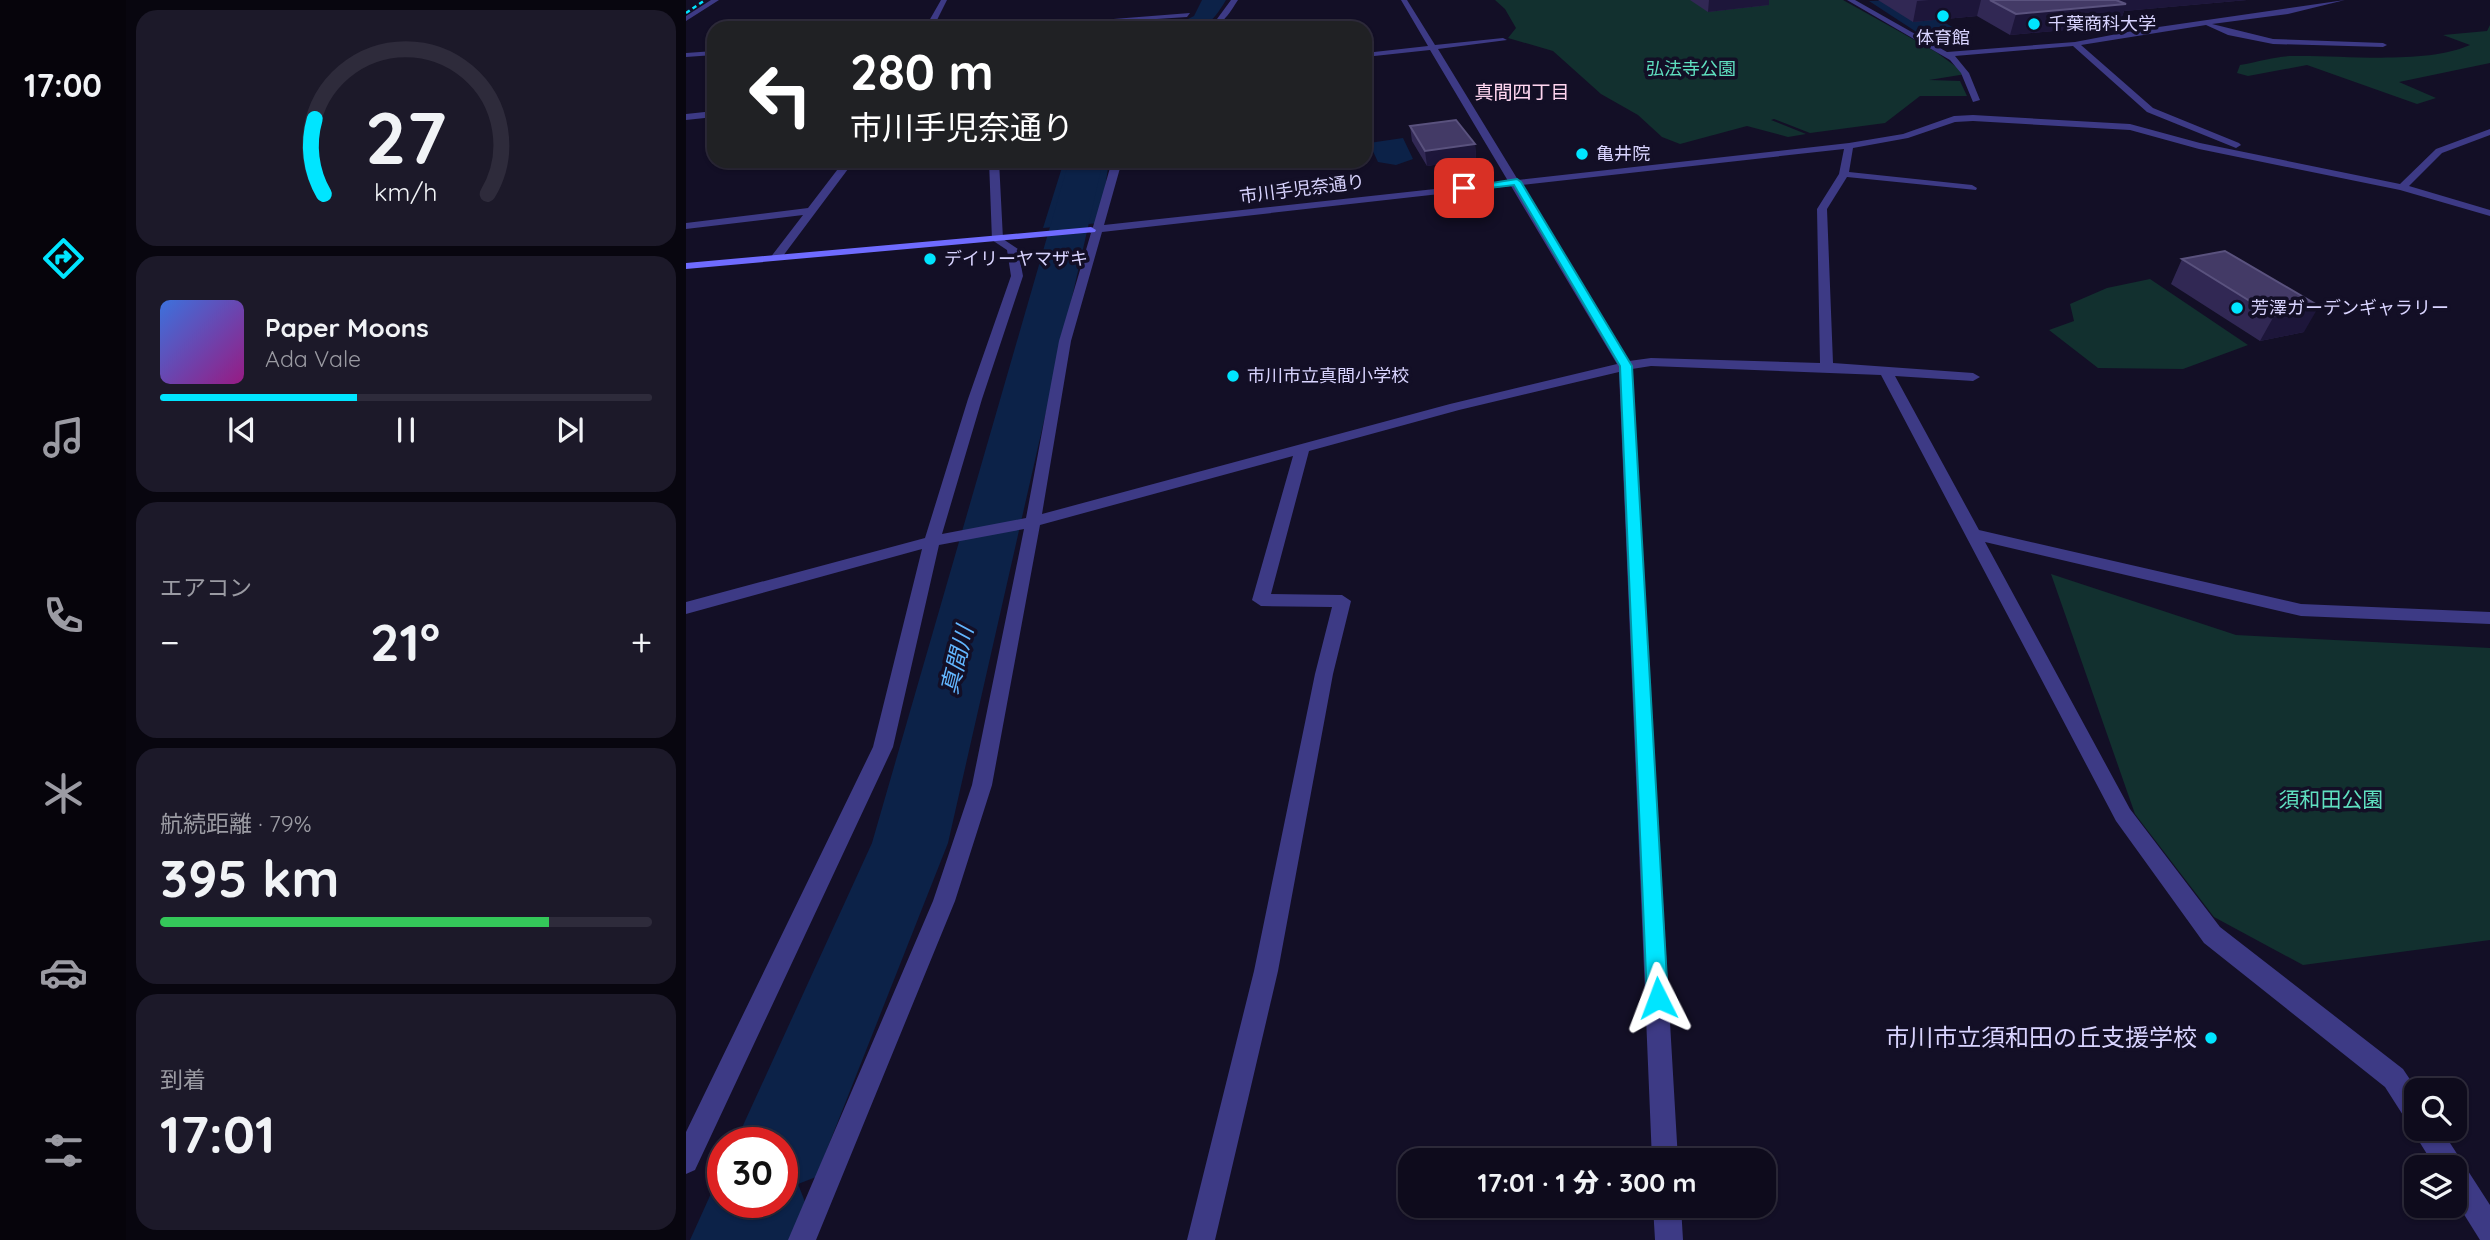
<!DOCTYPE html>
<html lang="ja">
<meta charset="utf-8">
<style>
body{margin:0;font-family:Quicksand,"Noto Sans JP",sans-serif;background:#1c1929;color:#f1f3f6;height:100vh;display:flex;flex-direction:column;font-size:26px;white-space:nowrap}
*{box-sizing:border-box;margin:0}
p{font-size:23px;color:#9b9ba3}
.icon{flex:none;width:38px;height:38px;fill:none;stroke:currentColor;stroke-width:2;stroke-linecap:round;stroke-linejoin:round}
.map{position:relative;flex:1;overflow:hidden}
.drawer{display:flex;flex-direction:column;gap:10px;padding:10px;background:#08060f;width:560px}
.drawer>*{flex:none}
.top-card{position:absolute;left:21px;top:21px;width:665px;height:147px;border-radius:21px;box-shadow:0 2px 5px #0004,0 0 0 2px #2e2b3b;background:#202124;color:#fff;overflow:hidden}
.buttons{position:absolute;left:1718px;top:1078px;display:grid;gap:14px}
.buttons a{display:grid;place-items:center;width:63px;height:63px;border-radius:14px;background:#0e0b1c;box-shadow:0 2px 5px #0004,0 0 0 2px #2e2b3b;font-size:35px}
.speed{position:absolute;left:21px;top:1127px;display:flex;gap:14px;font-size:35px;font-weight:700;text-align:center}
.speed>*{display:grid;place-content:center;width:91px;height:91px;border-radius:50%;background:#0e0b1c;box-shadow:0 2px 5px #0004,0 0 0 2px #2e2b3b;line-height:1}
.speed .limit{border:10px solid #d22;background:#fff;color:#111}
.pin{position:absolute;display:grid;place-items:center;width:60px;height:60px;color:#fff;margin:-30px;border-radius:14px;box-shadow:0 4px 10px #0006}
.me{position:absolute;width:77px;margin:-38px;rotate:357deg;stroke-linejoin:round;filter:drop-shadow(0 0 5px #0008)}
.turn{display:flex;align-items:center;gap:24px;height:147px;padding:0 28px;font-size:32px}
.turn .icon{width:91px;height:91px;stroke-width:2.5}
.turn b{display:block;font-size:49px;line-height:60px}
.big{font-size:52px;font-weight:800;line-height:1.1}
.drawer .widget{flex:1;display:flex;flex-direction:column;justify-content:center;gap:10px;min-width:0;padding:0 24px;border-radius:21px;background:#1c1929}
.drawer .dial{align-items:center;gap:0}
.dial svg{height:182px;overflow:visible;fill:none;stroke:#2e2b3b;stroke-width:7;stroke-linecap:round;text-anchor:middle}
.dial text{fill:#f1f3f6;stroke:none}
.song{display:flex;align-items:center;gap:21px}
.cover{width:84px;height:84px;border-radius:10px;background:linear-gradient(135deg,hsl(220 70% 55%),hsl(310 70% 35%))}
.played{height:7px;border-radius:4px;background:linear-gradient(90deg,#00e5ff 40%,#2e2b3b 40%)}
.keys{display:flex;justify-content:space-around;direction:ltr}
.heat{display:flex;justify-content:space-between;align-items:center;font-size:38px;direction:ltr}
.charge{height:10px;border-radius:5px;background:linear-gradient(90deg,#34c759 79%,#2e2b3b 0)}
.trip{position:absolute;left:712px;top:1148px;width:378px;height:70px;border-radius:21px;background:#0e0b1c;box-shadow:0 2px 5px #0004,0 0 0 2px #2e2b3b;font-weight:800;line-height:70px;text-align:center}
main{display:flex;flex:1;min-height:0}
.tab-bar{display:flex;flex-direction:column;width:126px;justify-content:space-around;align-items:center;background:#06040b;color:#9b9ba3}
.tab-bar .icon{width:49px;height:49px}
.tab-bar .on{color:#00e5ff}
.tab-bar b{font-size:32px;color:#f1f3f6}
.map>svg:first-child{display:block}
.green{fill:#12302f}
.water{fill:#0c2248}
.lines{fill:none;stroke-linecap:round;stroke-linejoin:round}
.river{fill:#0c2248;fill-rule:evenodd}
.street{fill:#3d3a85;fill-rule:evenodd}
.secondary{fill:#6f6bff;fill-rule:evenodd}
.rail{stroke:#00e5ff;stroke-width:2.5;stroke-dasharray:4.5 3.5;stroke-linecap:butt}
.wall{fill:#312854}
.shaded-wall{fill:#1d163a}
.building{fill:#433a66;stroke:#5a527e;stroke-width:2}
.route{fill:#00e5ff;stroke:#0095a6;stroke-width:2}
.poi-dot{fill:#00e5ff;stroke:#130f26;stroke-width:2.5}
.labels{text-anchor:middle;stroke-width:7;stroke-linejoin:round;paint-order:stroke}
.far-poi-label{font-size:18px;fill:#d9d4ff;stroke:#130f26;text-anchor:start}
.far-park-label{font-size:18px;fill:#5fe0c0;stroke:#130f26}
.far-street-label{font-size:18px;fill:#d9d4ff;stroke:#130f26}
.far-neighbourhood-label{font-size:19px;fill:#ffd6f0;stroke:#130f26}
.park-label{font-size:21px;fill:#5fe0c0;stroke:#130f26}
.water-label{font-size:23px;font-style:italic;fill:#62b6ff;stroke:#130f26}
.near-poi-label{font-size:24px;fill:#d9d4ff;stroke:#130f26;text-anchor:end}
</style>
<main>
<nav class="tab-bar">
<b>17:00</b>
<svg class="icon on" aria-label="directions" viewBox="0 0 24 24"><path d="M12 3l9 9-9 9-9-9zM9 14v-3h6M13 9l2 2-2 2"/></svg>
<svg class="icon" aria-label="music" viewBox="0 0 24 24"><path d="M9 18V5l10-2v13"/><circle cx="6" cy="18" r="3"/><circle cx="16" cy="16" r="3"/></svg>
<svg class="icon" aria-label="phone" viewBox="0 0 24 24"><path d="M5 4h4l2 5-3 2q2 4 5 5l2-3 5 2v4C11 20 4 13 5 4z"/></svg>
<svg class="icon" aria-label="climate" viewBox="0 0 24 24"><path d="M12 3v18M4 7l16 10M4 17L20 7"/></svg>
<svg class="icon" aria-label="car" viewBox="0 0 24 24"><path d="M5 17H2v-5l4-1 3-4h7l3 4 3 1v5h-3M9 17h6M6 11h13"/><circle cx="7" cy="17" r="2"/><circle cx="17" cy="17" r="2"/></svg>
<svg class="icon" aria-label="filters" viewBox="0 0 24 24"><path d="M4 7h16M4 17h16"/><circle cx="9" cy="7" r="2"/><circle cx="15" cy="17" r="2"/></svg>
</nav>
<section class="drawer">
<div class="widget dial"><svg viewBox="0 0 100 80">
<path d="M14 69A42 42 0 1 1 86 69"/>
<path d="M14 69A42 42 0 0 1 10 36" stroke="#00e5ff"/>
<text x="50" y="56" font-size="32" font-weight="700">27</text>
<text x="50" y="72" font-size="11">km/h</text>
</svg></div>
<div class="widget">
<div class="song"><i class="cover"></i><div><b>Paper Moons</b><p>Ada Vale</p></div></div>
<div class="played"></div>
<div class="keys"><svg class="icon" aria-label="previous" viewBox="0 0 24 24"><path d="M18 5L8 12l10 7zM5 5v14"/></svg><svg class="icon" aria-label="pause" viewBox="0 0 24 24"><path d="M8 5v14M16 5v14"/></svg><svg class="icon" aria-label="next" viewBox="0 0 24 24"><path d="M6 5l10 7-10 7zM19 5v14"/></svg></div>
</div>
<div class="widget"><p>エアコン</p>
<div class="heat"><a>−</a><b class="big">21°</b><a>+</a></div>
</div>
<div class="widget"><p>航続距離 · 79%</p><b class="big">395 km</b><div class="charge"></div></div>
<div class="widget"><p>到着</p><b class="big">17:01</b></div>
</section>
<div class="map">
<svg width="1804" height="1240" viewBox="0 0 1804 1240">
<rect width="100%" height="100%" fill="#130f26"/>
<!-- green -->
<path class="green" d="M809 0H1157L1250 52 1280 74 1243 80 1274 81 1281 96H1234L1199 123 1124 133 1088 119 1085 120 1120 134 1102 137 1061 126 994 144 976 137 952 115 915 94 867 51 822 38 830 28 819 9Z
M1804 25V63L1713 82 1750 98 1731 104 1621 65 1562 76 1551 73 1554 65C1572 62 1590 56 1607 56 1657 55 1739 65 1784 45L1757 35 1801 31Z
M1464 279 1562 345 1497 369 1412 368 1363 330 1388 321 1384 304 1421 288Z
M1365 574 1550 635 1804 648V940L1617 965 1528 917 1449 814Z"/>
<!-- water -->
<path class="water" d="M516 0H540C522 30 517 28 484 28L508 16Z
M1222 0 1271 30 1232 33 1183 1Z
M717 138 727 159 710 165 692 162 683 143Z
M378 161H423L414 223 357 228Z"/>
<g class="lines">
<!-- river -->
<path class="river" d="M383 161H417L262 843 130 1177 112 1184 119 1202 104 1240H4L37 1167V1202H96V1143H49L186 843Z"/>
<!-- street -->
<path class="street" d="M25 0H33L0 21V16Z
M255 0H261L247 28H239Z
M545 0H552C542 15 536 28 516 28L531 19Z
M715 0H721L749 45 817 38 821 40 752 49 832 180 1163 143 1217 134 1268 116 1287 115 1444 124 1514 143 1714 184 1750 149 1804 129V135L1756 153 1723 186 1804 210V216L1714 190 1513 149 1444 130 1287 121 1269 122 1222 138 1167 148 1163 172 1286 185 1291 188 1290 190 1161 177 1141 209 1147 363 1287 373 1294 377 1287 381 1209 376 1293 530 1615 604 1804 612V624L1615 616 1299 542 1444 809 1534 927 1717 1069 1731 1090V1129H1755L1804 1205V1240H1794L1769 1200V1167H1749L1731 1138 1728 1126 1722 1123 1699 1087 1518 943 1430 821 1195 375 965 366 946 369 992 1160H966L933 372 773 410 623 451 585 594 656 595 665 601 647 674 592 971 529 1240H501L568 971 629 674 646 607 575 606 566 600 607 456 354 525 306 785 269 901 130 1240H102L247 901 286 785 338 529 253 545 207 747 9 1170 0 1174V1132L187 747 236 549 0 614V602L239 538 282 399 325 276 321 250 306 240 303 161H313L317 239 332 249 337 276 296 399 256 534 340 518 373 341 405 233 400 230 407 227 426 161H436L418 225 822 181 744 50 679 57V53L742 46ZM1158 149 1153 174 1131 209 1134 363 965 358 943 361 835 185ZM825 186 931 364 764 404 356 514 385 341 416 232Z
M1161 0H1169L1261 52 1389 42 1452 30 1659 0 1602 14 1526 24 1587 39 1697 43 1701 45 1697 47 1587 44 1542 35 1520 25 1395 45 1467 108 1553 143 1555 145 1550 148 1461 112 1387 46 1269 56 1283 73 1294 100 1287 102 1275 73 1264 60Z
M504 13 501 17 334 28 338 26Z
M28 51V55L0 57V53Z
M28 111V117L0 120V114Z
M158 161H168L94 260 84 258 117 215 0 229V223L122 208Z
M967 1206H995L997 1240H969Z"/>
<!-- secondary -->
<path class="secondary" d="M405 227 410 230 409 232 0 269V263Z"/>
<!-- rail -->
<path class="rail" d="M0 13 19 0"/>
</g>
<!-- wall -->
<path class="wall" d="M1004 0H1083V5L1022 12Z
M1192 0H1561L1438 11 1433 25 1324 35 1291 16 1227 22Z
M724 126 789 144 790 159 741 166 726 141Z
M1496 259 1618 332 1574 341 1485 284Z"/>
<!-- shaded-wall -->
<path class="shaded-wall" d="M1023 0H1083V5L1022 12Z
M1243 0H1295L1291 16 1227 22 1231 1Z
M1412 0H1561L1438 11 1433 25 1324 35 1330 14Z
M789 144 790 159 741 166 739 151Z
M1633 306 1618 332 1574 341 1588 316Z"/>
<!-- building -->
<path class="building" d="M1304 0H1430L1440 4 1330 14Z
M770 120 789 144 739 151 724 126Z
M1539 251 1633 306 1588 316 1496 259Z"/>
<!-- route -->
<path class="route" d="M831 179 835 182 946 366 982 998 979 1006 972 1009 964 1006 961 998 934 366 828 185 778 191 773 188Z"/>
<!-- markers -->
<g class="poi-dot">
<circle cx="1257" cy="16" r="7"/>
<circle cx="1348" cy="24" r="7"/>
<circle cx="896" cy="154" r="7"/>
<circle cx="244" cy="259" r="7"/>
<circle cx="1551" cy="308" r="7"/>
<circle cx="547" cy="376" r="7"/>
<circle cx="1525" cy="1038" r="7"/>
</g>
<g class="labels">
<!-- far-poi labels -->
<g class="far-poi-label">
<text x="1362" y="30">千葉商科大学</text>
<text x="1257" y="44" text-anchor="middle">体育館</text>
<text x="910" y="160">亀井院</text>
<text x="258" y="265">デイリーヤマザキ</text>
<text x="1565" y="314">芳澤ガーデンギャラリー</text>
<text x="561" y="382">市川市立真間小学校</text>
</g>
<!-- far-park labels -->
<g class="far-park-label">
<text x="1005" y="75">弘法寺公園</text>
</g>
<!-- far-street labels -->
<g class="far-street-label">
<text transform="translate(616 189) rotate(-7)" y="6">市川手児奈通り</text>
</g>
<!-- far-neighbourhood labels -->
<g class="far-neighbourhood-label">
<text x="836" y="99">真間四丁目</text>
</g>
<!-- park labels -->
<g class="park-label">
<text x="1645" y="807">須和田公園</text>
</g>
<!-- water labels -->
<g class="water-label">
<text transform="translate(271 660) rotate(-76)" y="8">真間川</text>
</g>
<!-- near-poi labels -->
<g class="near-poi-label">
<text x="1511" y="1046">市川市立須和田の丘支援学校</text>
</g>
</g>
</svg>
<div class="buttons">
<a><svg class="icon" aria-label="search" viewBox="0 0 24 24"><circle cx="10" cy="10" r="6"/><path d="M15 15l6 6"/></svg></a>
<a><svg class="icon" aria-label="layers" viewBox="0 0 24 24"><path d="M12 4l9 5-9 5-9-5zM3 14l9 5 9-5"/></svg></a>
</div>
<div class="speed"><div class="limit">30</div></div>
<div class="pin" style="left:778px;top:188px;background:#d93025"><svg class="icon" aria-label="arrive" viewBox="0 0 24 24"><path d="M6 21V4h12l-3 4 3 4H6"/></svg></div>
<svg class="me" style="left:972px;top:998px" viewBox="-20 -20 40 40"><path d="M0-17L14 15 0 8-14 15z" fill="#00e5ff" stroke="#fff" stroke-width="4"/></svg>
<div class="trip">17:01 · 1 分 · 300 m</div>
<div class="top-card">
<div class="turn"><svg class="icon" aria-label="left" viewBox="0 0 24 24"><path d="M17 20v-9H6M10 6l-5 5 5 5"/></svg><div><b>280 m</b>市川手児奈通り</div></div>
</div>
</div>
</main>
